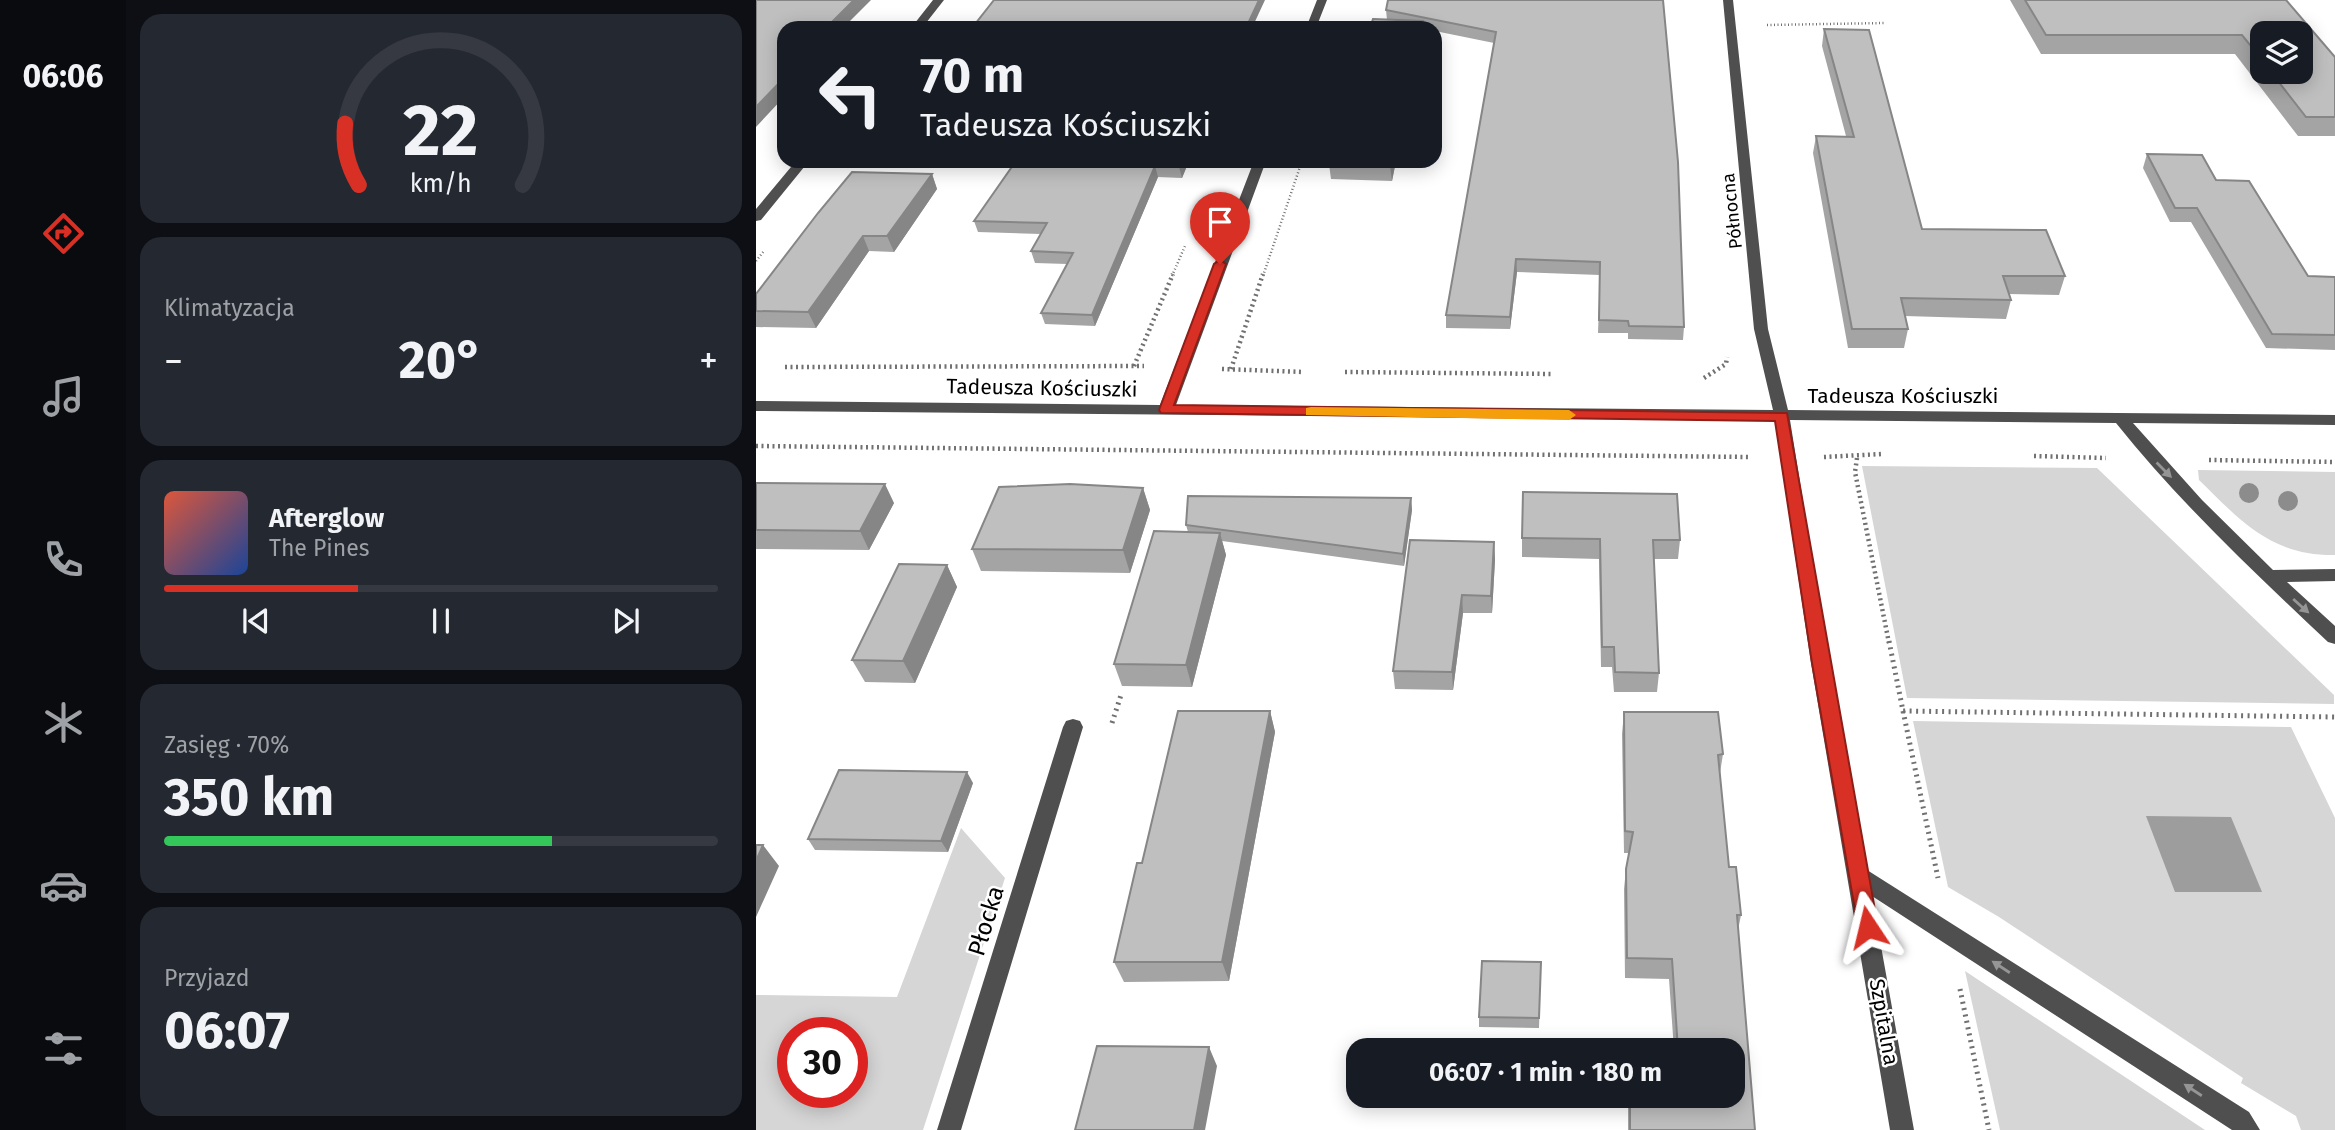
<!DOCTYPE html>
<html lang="pl">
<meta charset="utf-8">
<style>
body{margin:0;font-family:"Fira Sans",sans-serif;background:#242831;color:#f1f3f6;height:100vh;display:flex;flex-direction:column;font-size:26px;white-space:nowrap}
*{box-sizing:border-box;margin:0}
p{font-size:23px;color:#9ea1a6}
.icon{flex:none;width:38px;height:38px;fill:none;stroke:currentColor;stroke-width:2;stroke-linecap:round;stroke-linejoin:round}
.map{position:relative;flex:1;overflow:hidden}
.side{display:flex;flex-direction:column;gap:14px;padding:14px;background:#0d0f14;width:630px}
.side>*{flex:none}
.banner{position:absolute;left:21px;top:21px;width:665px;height:147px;border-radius:21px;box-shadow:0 4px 18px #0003;background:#171b24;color:#f1f3f6;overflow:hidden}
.controls{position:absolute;left:1494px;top:21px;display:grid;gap:14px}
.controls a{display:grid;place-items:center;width:63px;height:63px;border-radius:14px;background:#171b24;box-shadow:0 4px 18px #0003;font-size:35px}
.speed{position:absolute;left:21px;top:1017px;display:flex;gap:14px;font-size:35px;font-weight:700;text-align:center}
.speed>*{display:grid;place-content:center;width:91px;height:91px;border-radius:50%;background:#171b24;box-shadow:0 4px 18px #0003;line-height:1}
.speed .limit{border:10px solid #d22;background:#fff;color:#111}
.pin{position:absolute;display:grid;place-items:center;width:60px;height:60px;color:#fff;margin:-72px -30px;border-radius:50% 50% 50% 0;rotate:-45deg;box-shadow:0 0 7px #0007}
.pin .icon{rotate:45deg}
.me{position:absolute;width:77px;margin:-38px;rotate:350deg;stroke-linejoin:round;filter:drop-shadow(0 0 5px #0008)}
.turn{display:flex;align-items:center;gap:24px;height:147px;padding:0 28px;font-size:32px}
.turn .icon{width:91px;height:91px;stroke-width:2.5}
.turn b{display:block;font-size:49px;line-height:60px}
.big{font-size:52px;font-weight:700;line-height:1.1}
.side .widget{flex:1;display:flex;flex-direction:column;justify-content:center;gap:10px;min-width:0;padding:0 24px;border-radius:21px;background:#242831}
.side .dial{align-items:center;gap:0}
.dial svg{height:182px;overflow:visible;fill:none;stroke:#363941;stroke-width:7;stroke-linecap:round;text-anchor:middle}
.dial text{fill:#f1f3f6;stroke:none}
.song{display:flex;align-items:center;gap:21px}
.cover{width:84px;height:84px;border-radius:10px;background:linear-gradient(135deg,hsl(10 70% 55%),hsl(220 70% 35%))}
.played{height:7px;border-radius:4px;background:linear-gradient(90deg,#d93025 35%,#363941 35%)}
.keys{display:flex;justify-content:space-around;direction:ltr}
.heat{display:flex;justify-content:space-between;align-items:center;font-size:38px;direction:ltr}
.charge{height:10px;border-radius:5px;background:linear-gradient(90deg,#34c759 70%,#363941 0)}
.trip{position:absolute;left:590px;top:1038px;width:399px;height:70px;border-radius:21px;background:#171b24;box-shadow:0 4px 18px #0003;font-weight:700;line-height:70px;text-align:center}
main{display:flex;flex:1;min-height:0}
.menu{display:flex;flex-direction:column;width:126px;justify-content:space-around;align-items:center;background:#090b0e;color:#9ea1a6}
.menu .icon{width:49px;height:49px}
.menu .current{color:#d93025}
.menu b{font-size:32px;color:#f1f3f6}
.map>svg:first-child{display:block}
.green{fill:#d6d6d6;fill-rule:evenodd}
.water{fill:#9d9d9d}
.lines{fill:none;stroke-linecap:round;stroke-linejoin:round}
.path-far2{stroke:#717171;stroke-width:2.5;stroke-dasharray:1 2.5;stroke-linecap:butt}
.path-far1{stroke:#717171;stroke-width:4.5;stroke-dasharray:2 3.5;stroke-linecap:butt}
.path{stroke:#717171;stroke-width:5;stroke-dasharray:2 4.5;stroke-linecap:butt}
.minor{fill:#4f4f4f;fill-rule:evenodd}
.tree{fill:#8c8c8c}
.wall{fill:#a4a4a4;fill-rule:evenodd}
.shaded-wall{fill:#868686}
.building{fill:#bfbfbf;stroke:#868686;stroke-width:2}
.oneway{fill:#959595}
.route{fill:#d93025;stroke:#8d1f18;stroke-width:2}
.slow{fill:#f59e0b}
.labels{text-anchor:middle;stroke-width:5;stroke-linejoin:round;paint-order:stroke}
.far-street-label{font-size:18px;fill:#000;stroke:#fff}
.street-label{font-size:21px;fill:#000;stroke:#fff}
.near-street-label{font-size:24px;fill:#000;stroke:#fff}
</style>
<main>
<nav class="menu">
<b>06:06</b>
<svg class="icon current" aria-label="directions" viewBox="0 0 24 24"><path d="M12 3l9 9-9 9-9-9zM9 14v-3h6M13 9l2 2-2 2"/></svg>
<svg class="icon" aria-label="music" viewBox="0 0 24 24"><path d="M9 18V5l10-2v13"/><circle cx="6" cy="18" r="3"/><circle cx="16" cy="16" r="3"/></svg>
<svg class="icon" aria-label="phone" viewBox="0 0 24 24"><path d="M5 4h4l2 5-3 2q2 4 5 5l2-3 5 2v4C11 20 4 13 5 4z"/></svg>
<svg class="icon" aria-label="climate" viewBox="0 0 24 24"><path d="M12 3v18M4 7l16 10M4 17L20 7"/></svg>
<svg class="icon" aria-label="car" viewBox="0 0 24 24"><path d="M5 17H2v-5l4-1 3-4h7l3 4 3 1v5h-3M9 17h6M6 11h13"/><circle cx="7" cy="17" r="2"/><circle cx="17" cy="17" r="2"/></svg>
<svg class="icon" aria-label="filters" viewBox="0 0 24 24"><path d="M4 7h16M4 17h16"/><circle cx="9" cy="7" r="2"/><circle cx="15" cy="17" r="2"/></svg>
</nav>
<section class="side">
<div class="widget dial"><svg viewBox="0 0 100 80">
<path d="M14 69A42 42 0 1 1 86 69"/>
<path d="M14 69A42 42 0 0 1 8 42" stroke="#d93025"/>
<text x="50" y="56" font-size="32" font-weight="700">22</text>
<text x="50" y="72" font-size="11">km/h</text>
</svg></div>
<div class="widget"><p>Klimatyzacja</p>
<div class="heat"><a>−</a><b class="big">20°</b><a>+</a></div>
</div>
<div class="widget">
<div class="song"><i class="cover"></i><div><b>Afterglow</b><p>The Pines</p></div></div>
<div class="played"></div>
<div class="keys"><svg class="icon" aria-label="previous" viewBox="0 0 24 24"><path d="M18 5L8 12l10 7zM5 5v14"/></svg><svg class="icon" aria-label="pause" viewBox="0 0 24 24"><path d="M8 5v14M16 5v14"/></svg><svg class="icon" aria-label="next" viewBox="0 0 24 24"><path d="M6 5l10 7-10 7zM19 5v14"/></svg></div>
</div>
<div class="widget"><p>Zasięg · 70%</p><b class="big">350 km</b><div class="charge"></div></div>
<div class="widget"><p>Przyjazd</p><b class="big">06:07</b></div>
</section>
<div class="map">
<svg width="1579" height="1130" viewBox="0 0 1579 1130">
<rect width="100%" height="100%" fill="#fff"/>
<!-- green -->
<path class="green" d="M1106 466 1341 468 1578 695V704L1151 698Z
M1442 470 1579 472V555C1515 556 1485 521 1443 480Z
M1157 721 1535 727 1579 818V1130H1545L1540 1116 1485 1083 1487 1078 1243 917 1192 887Z
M205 828 249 878 167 1130H0V995L141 997ZM96 1032V1092H37V1032Z
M1209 971 1449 1130H1244Z"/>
<!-- water -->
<path class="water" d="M1390 816 1475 817 1506 892H1419Z"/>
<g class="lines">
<!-- path-far2 -->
<path class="path-far2" d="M1011 25 1129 23
M0 261 8 251
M416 276 429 246
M507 276 546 161"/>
<!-- path-far1 -->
<path class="path-far1" d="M378 366 417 274
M29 367 388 366
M466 369 548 372
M475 369 507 274
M589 372 797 374
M948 378 970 364 971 357
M0 446 993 457
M1278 456 1350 458
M1068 457 1126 454
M1101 458 1099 472 1133 643
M1453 460 1579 462"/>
<!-- path -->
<path class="path" d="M1133 641 1147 711 1579 717
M1147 711 1182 878
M356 723 365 695
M1204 989 1233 1130"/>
<!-- minor -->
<path class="minor" d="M177 0H188L166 28H155Z
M561 0H571L560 28H550Z
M967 0H977L1012 329 1032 410 1579 415V425L1377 423 1446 500 1517 570 1579 569V581L1531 582 1579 626V644L1572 642C1498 572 1424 503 1360 423L1034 420 1073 663 1111 870 1493 1112 1504 1130H1476L1116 896 1158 1130H1134L1055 663 1019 420 0 411V401L404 405 498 161H510L420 405 1017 410 998 329Z
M40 161H53L5 220 0 221V209Z
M317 719 324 721 327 727 205 1130H181L307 727 310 721Z"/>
</g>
<!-- trees -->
<g class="tree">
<circle cx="1493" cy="493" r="10"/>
<circle cx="1532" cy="501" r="10"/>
</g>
<!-- wall -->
<path class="wall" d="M907 0 928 327 927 340 872 339V333H842L844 275 761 272 754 329 690 328V315L738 43 679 31V28H614L631 20 630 10Z
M1254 0H1530L1579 57V136H1542L1479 54H1285ZM1507 33 1545 72H1507Z
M1068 29 1166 229 1309 276 1303 295 1253 294 1255 300 1250 319 1149 316 1152 329 1148 348H1092L1057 153 1060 136H1090L1066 46Z
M1391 154 1460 180 1552 276 1579 277V350L1510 348 1435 222H1414L1387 168Z
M260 161H433L426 178 402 177 339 326 289 324 285 313 311 264 279 263 275 251 285 234 222 232 218 221Z
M640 161 636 181 575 179 573 164Z
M176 174 181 189 138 252 113 251 60 328 0 327V294Z
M0 483 138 503 113 550 0 549Z
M387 488 394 510 374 573 225 571 216 549Z
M655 498 656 510 648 566 466 541 470 555 436 687 366 686 358 664 432 532 430 525Z
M766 538 924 540 922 559H898L903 673 901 692H858L856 667H845L843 559 766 557Z
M738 542 739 560 736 613H707L697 690 639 689 637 671Z
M191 565 201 587 159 683 109 682 96 660Z
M514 711 519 732 473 981 368 982 358 962 386 863Z
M868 712 967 754 964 773 973 867 985 915 982 930 999 1130H872V1096H976V1050H918L913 979 869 978 868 889 870 869 873 853H868L866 734Z
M217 783 192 852 59 850 52 839Z
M785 962 783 1028 723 1027V1017Z"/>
<!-- shaded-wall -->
<path class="shaded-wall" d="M98 0H115L87 28H70Z
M503 0H509L496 28H490Z
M28 78V97L0 127V107Z
M426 161H433L426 178 423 167Z
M635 161H640L636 181 634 166Z
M399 166 402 177 339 326 336 315Z
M176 174 181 189 138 252 131 236Z
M107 236 113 251 60 328 52 312Z
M760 259 761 272 754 329V317Z
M129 484 138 503 113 550 104 531Z
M387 488 394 510 374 573 367 550Z
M655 498 656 510 648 566 647 554Z
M464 533 470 555 436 687 430 665Z
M738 542 739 560 736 613 735 596Z
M191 565 201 587 159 683 147 661Z
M706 595 707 613 697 690 696 672Z
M514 711 519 732 473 981 466 962Z
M211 772 217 783 192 852 185 841Z
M7 845 23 866 0 917V861Z
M453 1047 461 1066 449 1130H438Z"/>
<!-- building -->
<path class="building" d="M0 0H98L70 28H28V78L0 107Z
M238 0H503L490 28H216Z
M632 0H907L922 162 928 327 873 326 872 321 843 320 844 262 760 259 754 317 690 315 740 32 630 10Z
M1269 0H1530L1579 57V117H1550L1515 72H1545V33H1507V61L1486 35H1290Z
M617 19 667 21 665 28H614Z
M1068 29 1113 30 1166 229 1290 230 1309 276H1247L1255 300 1145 298 1152 329H1096L1060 136 1098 137Z
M1391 154 1446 155 1460 180 1493 181 1552 276 1579 277V335L1516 334 1441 208H1419Z
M260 161H426L423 167 399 166 336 315 285 313 317 253 275 251 291 223 218 221Z
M574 161H635L634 166 573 164Z
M96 172 176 174 131 236H107L52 312 0 311V294L62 213Z
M0 483 129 484 104 531 0 530Z
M314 484 387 488 367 550 216 549 243 487Z
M767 492 921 494 924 540H897L903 673 859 672 858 647H846L844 539 766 538Z
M432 496 655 498 647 554 430 525Z
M398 531 464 533 430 665 358 664Z
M654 540 738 542 735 596 706 595 696 672 637 671Z
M143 564 191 565 147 661 96 660Z
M422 711H514L466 962H358L381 863H386Z
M868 712H962L967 754 962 755 973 867H980L985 915H981L999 1130H874V1096H976V1050H922L916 959 871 958 870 869 877 832 869 831Z
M83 770 211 772 185 841 52 839Z
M0 845H7L0 861Z
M726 961 785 962 783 1018 723 1017Z
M341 1046 453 1047 438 1130H319Z"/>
<!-- one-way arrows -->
<defs><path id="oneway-solid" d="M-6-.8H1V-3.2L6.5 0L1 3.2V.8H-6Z" transform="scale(1.75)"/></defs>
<g class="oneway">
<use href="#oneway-solid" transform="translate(1408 470) rotate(45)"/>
<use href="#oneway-solid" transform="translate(1545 606) rotate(42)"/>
<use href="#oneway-solid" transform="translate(1245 967) rotate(-147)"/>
<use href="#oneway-solid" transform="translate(1437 1090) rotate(-147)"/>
</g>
<!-- route -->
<path class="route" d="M464 260 470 264 418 405 1031 413 1122 927 1119 933 1112 936 1105 933 1102 927 1056 663 1019 421 405 413 403 410 458 264Z"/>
<!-- slow -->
<path class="slow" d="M555 407 813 410 820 415 813 420 550 415V408Z"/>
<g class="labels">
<!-- far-street labels -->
<g class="far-street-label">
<text transform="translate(976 211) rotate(-96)" y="6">Północna</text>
</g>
<!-- street labels -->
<g class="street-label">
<text transform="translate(286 388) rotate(1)" y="7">Tadeusza Kościuszki</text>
<text x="1147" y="403">Tadeusza Kościuszki</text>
<text transform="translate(1128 1022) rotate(80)" y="7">Szpitalna</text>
</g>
<!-- near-street labels -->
<g class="near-street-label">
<text transform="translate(230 921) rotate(-73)" y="8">Płocka</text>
</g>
</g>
</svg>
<div class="controls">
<a><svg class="icon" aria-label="layers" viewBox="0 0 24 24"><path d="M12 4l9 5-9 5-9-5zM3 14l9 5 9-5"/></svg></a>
</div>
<div class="speed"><div class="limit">30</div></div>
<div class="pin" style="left:464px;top:264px;background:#d93025"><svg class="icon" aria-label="arrive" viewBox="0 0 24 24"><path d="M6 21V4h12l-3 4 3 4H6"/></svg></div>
<svg class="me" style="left:1112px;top:927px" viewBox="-20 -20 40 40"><path d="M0-17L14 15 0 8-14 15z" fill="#d93025" stroke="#fff" stroke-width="4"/></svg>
<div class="trip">06:07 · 1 min · 180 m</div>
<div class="banner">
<div class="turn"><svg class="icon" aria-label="left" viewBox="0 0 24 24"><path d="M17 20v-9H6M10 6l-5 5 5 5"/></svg><div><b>70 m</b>Tadeusza Kościuszki</div></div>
</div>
</div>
</main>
